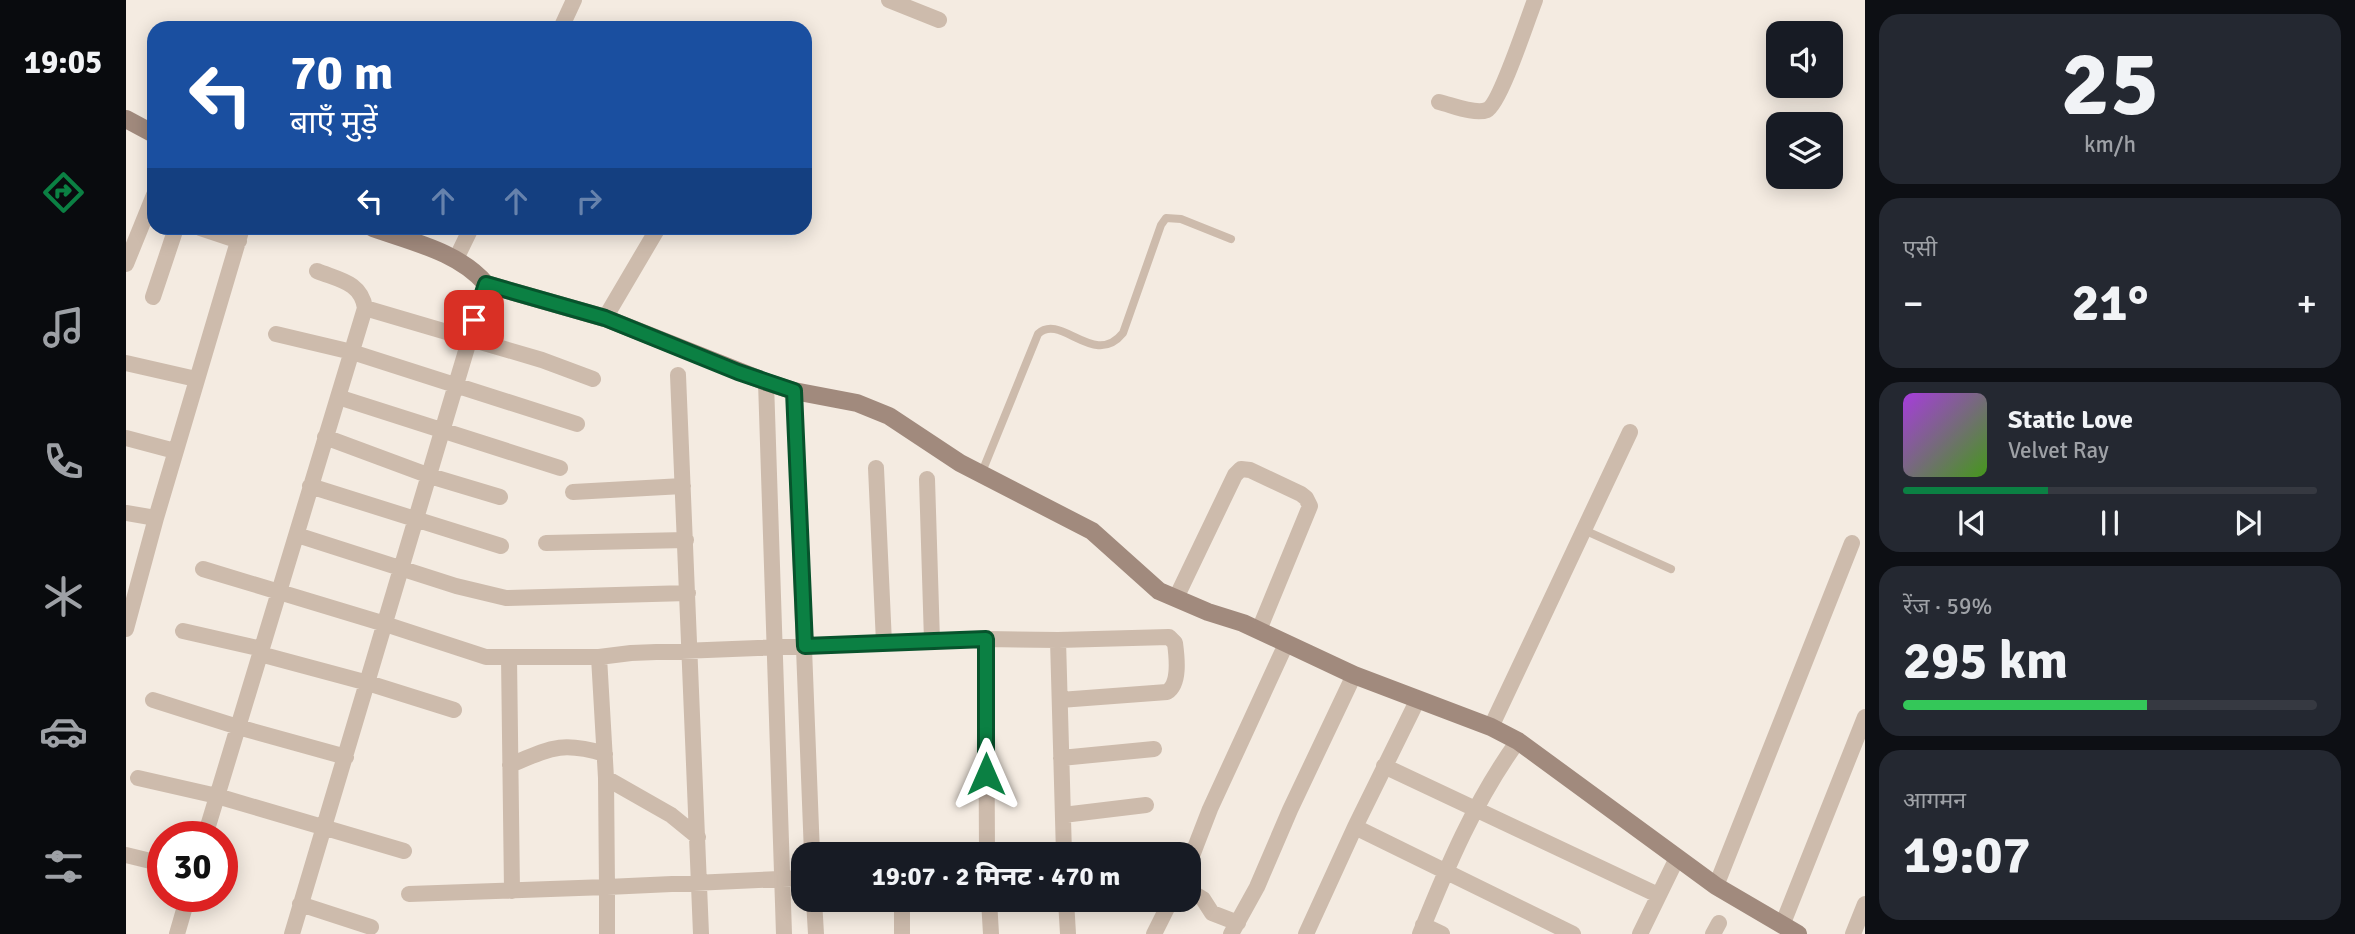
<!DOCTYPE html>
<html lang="hi">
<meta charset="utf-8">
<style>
body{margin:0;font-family:Signika,"Noto Sans Devanagari",sans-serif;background:#242831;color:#f1f3f6;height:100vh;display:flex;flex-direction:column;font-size:26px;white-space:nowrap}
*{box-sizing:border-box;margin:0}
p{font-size:23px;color:#9ea1a6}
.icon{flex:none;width:38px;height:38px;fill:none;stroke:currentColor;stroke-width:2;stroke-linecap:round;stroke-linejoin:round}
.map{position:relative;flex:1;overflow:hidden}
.panel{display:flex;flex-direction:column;gap:14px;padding:14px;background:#0d0f14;width:490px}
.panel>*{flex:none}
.hud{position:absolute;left:21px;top:21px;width:665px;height:214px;border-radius:21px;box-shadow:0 4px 18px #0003;background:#1a4fa0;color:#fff;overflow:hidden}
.tools{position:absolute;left:1640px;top:21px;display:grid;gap:14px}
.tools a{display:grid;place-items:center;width:77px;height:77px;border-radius:14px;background:#171b24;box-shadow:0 4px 18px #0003;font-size:35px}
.speed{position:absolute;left:21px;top:821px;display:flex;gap:14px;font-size:35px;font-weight:700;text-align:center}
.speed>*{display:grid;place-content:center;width:91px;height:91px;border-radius:50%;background:#171b24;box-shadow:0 4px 18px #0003;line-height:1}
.speed .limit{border:10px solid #d22;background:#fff;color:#111}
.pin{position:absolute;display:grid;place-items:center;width:60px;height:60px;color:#fff;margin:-30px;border-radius:14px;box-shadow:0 4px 10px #0006}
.me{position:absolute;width:77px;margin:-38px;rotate:0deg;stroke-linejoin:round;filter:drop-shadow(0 0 5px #0008)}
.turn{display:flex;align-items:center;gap:24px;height:147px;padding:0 28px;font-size:32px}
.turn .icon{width:91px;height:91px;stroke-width:2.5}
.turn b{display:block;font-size:49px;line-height:60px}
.lanes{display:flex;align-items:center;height:66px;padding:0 28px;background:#0003;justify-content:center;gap:35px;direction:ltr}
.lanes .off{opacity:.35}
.big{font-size:52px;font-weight:800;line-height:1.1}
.panel .widget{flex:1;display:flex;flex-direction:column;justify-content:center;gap:10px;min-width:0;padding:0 24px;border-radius:21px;background:#242831}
.panel .dial{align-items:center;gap:0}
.dial b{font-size:91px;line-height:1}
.song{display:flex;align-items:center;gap:21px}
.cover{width:84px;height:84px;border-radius:10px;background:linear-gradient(135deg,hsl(280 70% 55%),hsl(100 70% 35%))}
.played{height:7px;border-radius:4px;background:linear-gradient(90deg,#0b8043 35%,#363941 35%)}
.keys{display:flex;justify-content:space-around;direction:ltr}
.heat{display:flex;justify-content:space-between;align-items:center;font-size:38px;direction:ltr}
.charge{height:10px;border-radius:5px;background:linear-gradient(90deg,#34c759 59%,#363941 0)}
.trip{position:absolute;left:665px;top:842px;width:410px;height:70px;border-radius:21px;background:#171b24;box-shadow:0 4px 18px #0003;font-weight:800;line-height:70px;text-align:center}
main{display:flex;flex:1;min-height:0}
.tab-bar{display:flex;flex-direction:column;width:126px;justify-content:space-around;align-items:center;background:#090b0e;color:#9ea1a6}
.tab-bar .icon{width:49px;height:49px}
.tab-bar .on{color:#0b8043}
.tab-bar b{font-size:32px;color:#f1f3f6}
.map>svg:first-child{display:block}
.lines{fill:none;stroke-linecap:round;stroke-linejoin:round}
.lane{stroke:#cdbbac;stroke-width:8}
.street{stroke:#cdbbac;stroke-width:16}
.secondary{stroke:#a18a7d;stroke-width:18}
.route-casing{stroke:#07532c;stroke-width:18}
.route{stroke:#0b8043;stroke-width:12}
</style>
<main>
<nav class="tab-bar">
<b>19:05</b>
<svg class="icon on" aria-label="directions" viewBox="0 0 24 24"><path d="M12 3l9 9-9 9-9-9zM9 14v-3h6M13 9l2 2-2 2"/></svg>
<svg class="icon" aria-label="music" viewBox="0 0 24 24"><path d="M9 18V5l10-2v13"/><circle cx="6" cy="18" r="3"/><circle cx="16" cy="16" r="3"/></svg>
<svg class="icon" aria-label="phone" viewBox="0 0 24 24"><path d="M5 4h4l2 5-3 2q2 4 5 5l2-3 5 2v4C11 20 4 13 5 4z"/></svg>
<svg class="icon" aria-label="climate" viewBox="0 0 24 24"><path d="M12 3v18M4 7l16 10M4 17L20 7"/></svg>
<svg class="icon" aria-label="car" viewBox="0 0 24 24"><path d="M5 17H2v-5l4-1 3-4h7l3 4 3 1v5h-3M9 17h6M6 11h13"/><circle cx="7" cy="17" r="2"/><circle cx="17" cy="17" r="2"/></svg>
<svg class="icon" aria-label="filters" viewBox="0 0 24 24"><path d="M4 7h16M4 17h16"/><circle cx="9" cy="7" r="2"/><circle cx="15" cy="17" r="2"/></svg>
</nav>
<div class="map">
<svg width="1739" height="934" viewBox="0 0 1739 934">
<rect width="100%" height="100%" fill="#f4ebe1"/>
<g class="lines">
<!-- lane -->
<path class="lane" d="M856 472 912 334C935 312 968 369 997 333L1035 225 1040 218 1055 219 1105 239
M1458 530 1545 569"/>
<!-- street -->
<path class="street" d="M763 0 813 20
M435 28 448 0
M1313 102C1326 105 1349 115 1361 110 1374 104 1402 18 1409 0
M74 228 113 241
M330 259 345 228
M0 264 28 195
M191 271C213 280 235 282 239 308
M27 297 50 228
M479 318 532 228
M150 334 226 352 451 424
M0 363 70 379
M552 375 575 934
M640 382 658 934
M668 391 686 854
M212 397 434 468
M199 437 304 476 374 497
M0 438 49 451
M750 468 758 643
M801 479 806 641
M184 486 375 546
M447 492 557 486
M0 513 30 518
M171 535 330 586 380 598 562 593
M420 543 560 540
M77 569 259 624 360 657H473
M1050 598 1109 475 1115 469 1124 470 1175 494 1180 498 1184 506 1133 630
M0 629 30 518 116 228
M57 631 136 649
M860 639 861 854
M932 640 1043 637 1049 643C1051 658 1054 684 1041 692L934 700
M134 654 242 683 328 710
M383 657 386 891
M27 700 112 727 220 757
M1365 727 1504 432
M935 758 1028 749
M384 765C425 748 435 741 479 754
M1258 766 1532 895
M12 778 91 796 278 851
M480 778 545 815 572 837
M937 815 1020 805
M1229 827 1447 934
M79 836 239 308 416 360 467 379
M0 855 37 864
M1062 866 1084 809 1160 644
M677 878 481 887 480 778 473 657 505 653 860 639 932 640 938 854
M1590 886 1726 543
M1062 890 1077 899 1086 913 1112 923
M283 894 481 887V934
M688 900 690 934
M776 900V934
M863 900 865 934
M940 900 942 934
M174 904 245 927
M1657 923 1739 717
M1297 925 1316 934
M51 934 62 896
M166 934 360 284
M1028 934 1045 900
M1105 934 1131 887 1164 810 1228 675
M1180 934 1229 827 1292 699
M1294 934C1321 867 1349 800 1392 741
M1514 934 1551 858
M1587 934 1593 923
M1727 934 1739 904"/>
<!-- secondary -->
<path class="secondary" d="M0 119 28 134
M247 228C286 242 333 252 360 284L479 318 640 382 668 391 731 403 763 416 834 463 966 531 1033 591 1082 612 1117 623 1228 675 1365 727 1392 741 1590 886 1672 934"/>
</g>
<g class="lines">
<!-- route casing -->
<g class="route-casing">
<path id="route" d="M348 320 360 284 479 318 612 372 668 391 679 646 860 639V774"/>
</g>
<!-- route -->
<use href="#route" class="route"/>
</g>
</svg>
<div class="tools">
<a><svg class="icon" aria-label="sound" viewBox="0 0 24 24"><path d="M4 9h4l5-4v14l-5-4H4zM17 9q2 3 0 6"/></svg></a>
<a><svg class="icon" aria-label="layers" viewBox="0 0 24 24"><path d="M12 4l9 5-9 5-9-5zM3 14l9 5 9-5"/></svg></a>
</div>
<div class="speed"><div class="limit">30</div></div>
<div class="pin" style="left:348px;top:320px;background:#d93025"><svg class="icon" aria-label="arrive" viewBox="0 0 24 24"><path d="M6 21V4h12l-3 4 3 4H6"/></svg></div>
<svg class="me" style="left:860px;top:774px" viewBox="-20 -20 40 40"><path d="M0-17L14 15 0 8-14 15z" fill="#0b8043" stroke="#fff" stroke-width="4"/></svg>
<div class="trip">19:07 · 2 मिनट · 470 m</div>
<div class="hud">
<div class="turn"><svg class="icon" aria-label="left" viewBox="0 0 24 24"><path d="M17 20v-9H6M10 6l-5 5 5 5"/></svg><div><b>70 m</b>बाएँ मुड़ें</div></div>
<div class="lanes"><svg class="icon" aria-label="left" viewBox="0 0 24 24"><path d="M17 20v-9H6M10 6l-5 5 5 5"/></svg><svg class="icon off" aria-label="ahead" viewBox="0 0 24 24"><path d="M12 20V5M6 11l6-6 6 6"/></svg><svg class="icon off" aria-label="ahead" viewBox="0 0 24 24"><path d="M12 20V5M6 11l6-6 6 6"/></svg><svg class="icon off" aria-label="right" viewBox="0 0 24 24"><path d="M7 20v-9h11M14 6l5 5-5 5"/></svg></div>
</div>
</div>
<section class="panel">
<div class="widget dial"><b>25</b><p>km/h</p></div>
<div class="widget"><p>एसी</p>
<div class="heat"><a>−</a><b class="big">21°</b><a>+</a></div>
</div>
<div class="widget">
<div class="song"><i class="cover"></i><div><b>Static Love</b><p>Velvet Ray</p></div></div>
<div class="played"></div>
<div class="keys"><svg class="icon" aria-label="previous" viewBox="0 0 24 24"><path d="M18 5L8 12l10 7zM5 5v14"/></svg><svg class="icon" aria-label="pause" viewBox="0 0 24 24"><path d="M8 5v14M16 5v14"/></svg><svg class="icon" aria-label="next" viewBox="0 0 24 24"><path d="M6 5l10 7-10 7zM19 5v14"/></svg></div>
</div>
<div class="widget"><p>रेंज · 59%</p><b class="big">295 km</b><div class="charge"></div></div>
<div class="widget"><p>आगमन</p><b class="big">19:07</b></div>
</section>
</main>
